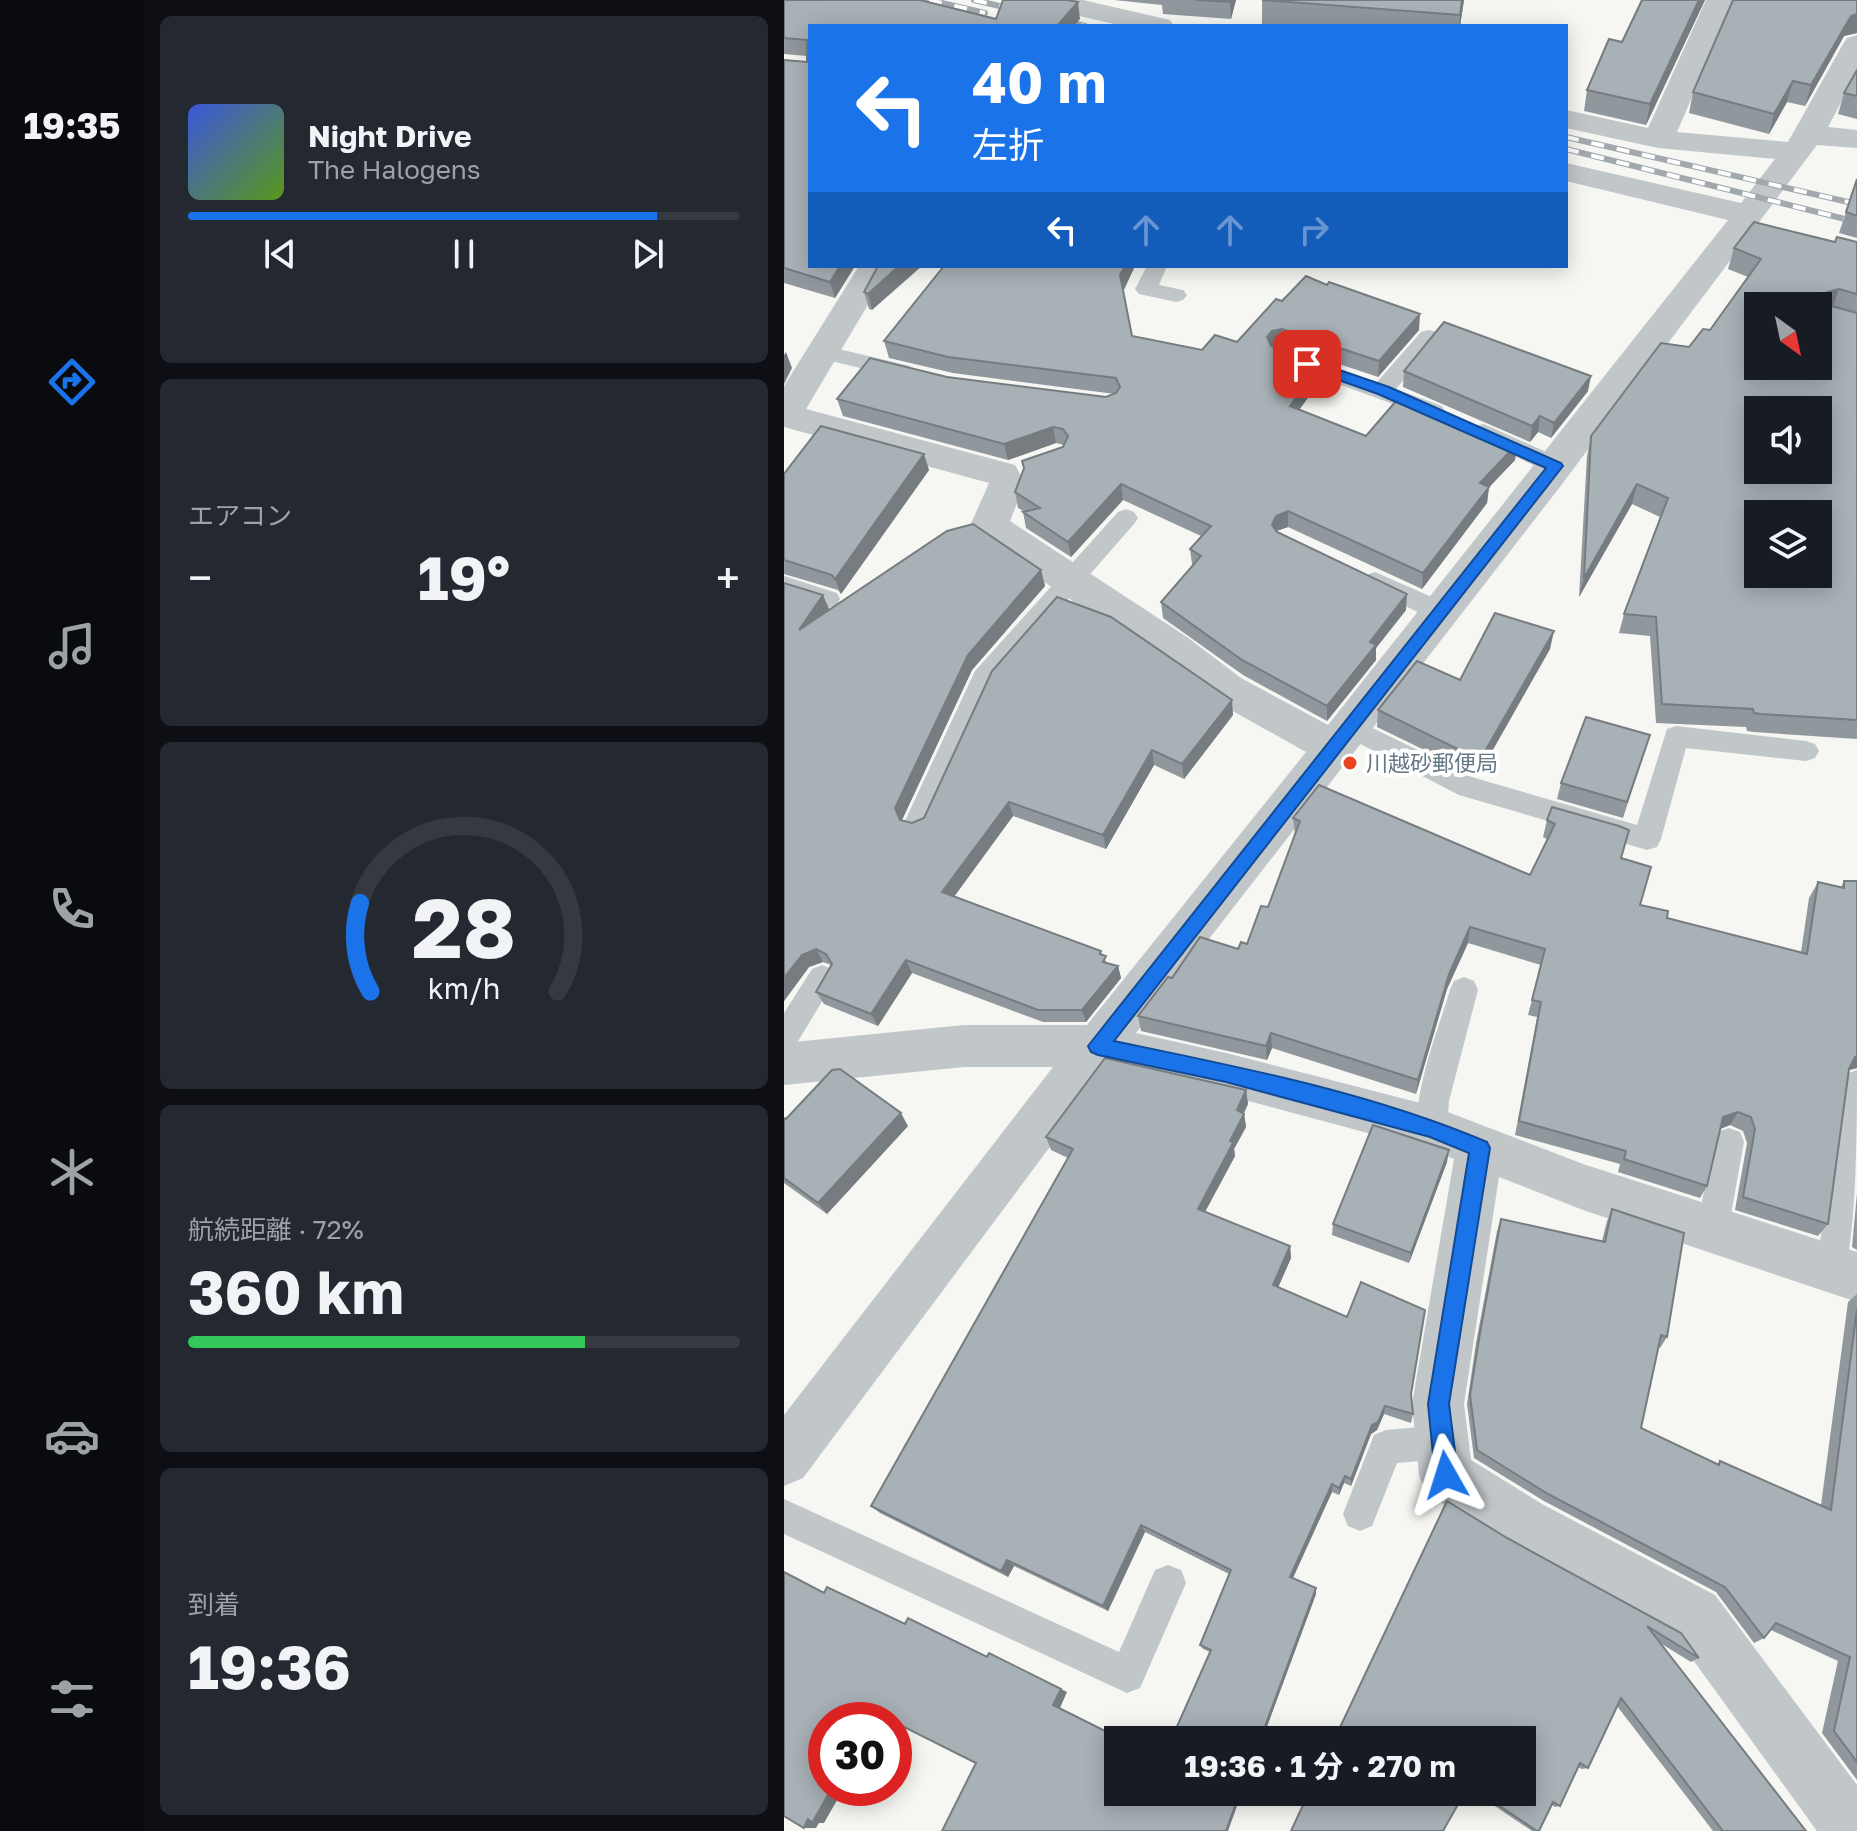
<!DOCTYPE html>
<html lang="ja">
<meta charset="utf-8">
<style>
body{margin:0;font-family:"Golos Text","Noto Sans JP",sans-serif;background:#242831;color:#f1f3f6;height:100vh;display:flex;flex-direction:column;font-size:30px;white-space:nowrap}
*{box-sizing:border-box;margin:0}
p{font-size:26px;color:#9ea1a6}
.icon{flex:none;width:44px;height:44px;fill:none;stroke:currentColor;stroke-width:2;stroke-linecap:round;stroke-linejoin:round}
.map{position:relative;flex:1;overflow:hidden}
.side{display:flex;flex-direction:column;gap:16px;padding:16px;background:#0d0f14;width:640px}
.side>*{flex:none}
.top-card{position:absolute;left:24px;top:24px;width:760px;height:244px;border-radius:0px;box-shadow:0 4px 20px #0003;background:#1a73e8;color:#fff;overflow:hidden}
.needle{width:52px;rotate:147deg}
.buttons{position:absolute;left:960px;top:292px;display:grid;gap:16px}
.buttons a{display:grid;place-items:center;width:88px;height:88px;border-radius:0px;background:#171b24;box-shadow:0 4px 20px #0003;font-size:40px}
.speed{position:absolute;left:24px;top:1702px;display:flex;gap:16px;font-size:40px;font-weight:700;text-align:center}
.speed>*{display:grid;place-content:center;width:104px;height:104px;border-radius:50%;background:#171b24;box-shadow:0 4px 20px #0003;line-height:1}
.speed .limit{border:12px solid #d22;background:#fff;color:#111}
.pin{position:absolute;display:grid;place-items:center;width:68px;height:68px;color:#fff;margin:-34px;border-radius:16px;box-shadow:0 4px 12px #0006}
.me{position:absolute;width:88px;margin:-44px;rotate:354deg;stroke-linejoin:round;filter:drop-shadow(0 0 6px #0008)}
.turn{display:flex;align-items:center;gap:28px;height:168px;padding:0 32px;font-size:36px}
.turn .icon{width:104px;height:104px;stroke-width:2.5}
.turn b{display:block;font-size:56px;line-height:68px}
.lanes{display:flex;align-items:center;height:76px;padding:0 32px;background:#0003;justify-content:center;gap:40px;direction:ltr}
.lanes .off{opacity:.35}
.big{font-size:60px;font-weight:700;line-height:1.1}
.side .tile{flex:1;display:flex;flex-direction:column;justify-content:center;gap:12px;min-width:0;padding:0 28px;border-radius:12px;background:#242831}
.side .dial{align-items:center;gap:0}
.dial svg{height:208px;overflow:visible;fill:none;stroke:#363941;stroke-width:7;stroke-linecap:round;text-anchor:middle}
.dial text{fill:#f1f3f6;stroke:none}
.song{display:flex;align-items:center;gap:24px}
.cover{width:96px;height:96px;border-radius:12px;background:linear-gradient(135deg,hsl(230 70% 55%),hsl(90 70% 35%))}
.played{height:8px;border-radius:4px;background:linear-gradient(90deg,#1a73e8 85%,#363941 85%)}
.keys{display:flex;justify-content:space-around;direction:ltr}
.heat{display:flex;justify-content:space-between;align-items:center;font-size:44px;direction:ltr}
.charge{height:12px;border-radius:6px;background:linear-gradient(90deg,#34c759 72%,#363941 0)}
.trip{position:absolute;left:320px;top:1726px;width:432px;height:80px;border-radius:0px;background:#171b24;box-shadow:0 4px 20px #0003;font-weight:700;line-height:80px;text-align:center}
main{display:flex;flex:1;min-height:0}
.menu{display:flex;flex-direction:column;width:144px;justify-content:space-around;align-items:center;background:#090b0e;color:#9ea1a6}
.menu .icon{width:56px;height:56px}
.menu .active{color:#1a73e8}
.menu b{font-size:36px;color:#f1f3f6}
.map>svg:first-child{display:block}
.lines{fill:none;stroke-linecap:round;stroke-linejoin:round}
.service{fill:#c1c6c9;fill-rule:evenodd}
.minor{fill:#c1c6c9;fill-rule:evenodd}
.rail-casing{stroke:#a1a9ae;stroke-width:6}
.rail{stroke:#fff;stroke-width:4;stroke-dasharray:13;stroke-linecap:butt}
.wall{fill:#90989d}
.shaded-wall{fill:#767c7f}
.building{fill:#a8b1b6;stroke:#767c7f;stroke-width:2;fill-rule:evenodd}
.route{fill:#1a73e8;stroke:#114b97;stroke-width:2}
.poi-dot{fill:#e9451f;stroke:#fff;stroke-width:3}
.labels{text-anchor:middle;stroke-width:8;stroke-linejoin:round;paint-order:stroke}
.poi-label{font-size:22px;fill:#647885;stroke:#fff;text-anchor:start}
</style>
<main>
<nav class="menu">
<b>19:35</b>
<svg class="icon active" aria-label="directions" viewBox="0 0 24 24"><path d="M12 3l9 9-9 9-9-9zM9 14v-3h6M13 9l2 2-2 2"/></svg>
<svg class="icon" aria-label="music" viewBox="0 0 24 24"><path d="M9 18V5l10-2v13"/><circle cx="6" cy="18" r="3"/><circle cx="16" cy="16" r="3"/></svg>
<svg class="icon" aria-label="phone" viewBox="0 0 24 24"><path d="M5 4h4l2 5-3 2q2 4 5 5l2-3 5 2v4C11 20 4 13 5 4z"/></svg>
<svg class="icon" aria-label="climate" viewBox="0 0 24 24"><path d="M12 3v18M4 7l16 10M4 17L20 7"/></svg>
<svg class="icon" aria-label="car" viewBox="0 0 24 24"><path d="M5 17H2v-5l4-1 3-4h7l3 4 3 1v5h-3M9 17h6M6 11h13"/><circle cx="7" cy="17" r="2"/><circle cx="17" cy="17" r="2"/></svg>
<svg class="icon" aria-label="filters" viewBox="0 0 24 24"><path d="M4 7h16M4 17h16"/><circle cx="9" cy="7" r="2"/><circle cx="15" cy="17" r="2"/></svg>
</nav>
<section class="side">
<div class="tile">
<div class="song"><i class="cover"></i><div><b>Night Drive</b><p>The Halogens</p></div></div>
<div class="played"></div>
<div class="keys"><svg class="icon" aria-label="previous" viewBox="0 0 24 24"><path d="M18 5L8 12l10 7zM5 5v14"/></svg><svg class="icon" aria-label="pause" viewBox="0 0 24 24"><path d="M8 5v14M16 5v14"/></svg><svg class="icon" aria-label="next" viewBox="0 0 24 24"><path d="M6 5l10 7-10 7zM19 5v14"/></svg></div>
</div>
<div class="tile"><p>エアコン</p>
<div class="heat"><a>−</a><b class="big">19°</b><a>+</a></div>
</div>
<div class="tile dial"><svg viewBox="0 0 100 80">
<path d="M14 69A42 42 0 1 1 86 69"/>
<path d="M14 69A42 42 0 0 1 10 35" stroke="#1a73e8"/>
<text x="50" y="56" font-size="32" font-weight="700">28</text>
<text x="50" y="72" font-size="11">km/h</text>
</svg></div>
<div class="tile"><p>航続距離 · 72%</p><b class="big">360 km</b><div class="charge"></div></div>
<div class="tile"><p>到着</p><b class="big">19:36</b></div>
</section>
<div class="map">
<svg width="1073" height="1831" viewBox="0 0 1073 1831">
<rect width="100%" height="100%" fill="#f6f6f2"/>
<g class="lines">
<!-- service -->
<path class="service" d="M363 266H383L375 285 399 290 403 295 399 300 392 302 355 294 351 289Z
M645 330 653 332 656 337 612 389 658 406 661 411 658 416 650 419 494 362 491 357 494 352 502 350 593 382 637 332Z
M38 345 126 366 129 371 126 376 118 378 30 357 27 352 30 347Z
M700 424 780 460 784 466 780 472H764L692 438 689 432 692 426Z
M342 509 350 512 354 518 350 524 210 684 143 831 133 834 123 831 120 823 191 671 334 512Z
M591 572 666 605 669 612 666 619 657 621 648 619 582 587 579 581 582 575Z
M0 576 53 593 56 599 53 605 44 608 0 594Z
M566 717 691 778 853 825 883 729 892 726 1022 741 1031 744 1035 751 1031 758 1022 761 902 748 877 839 873 847 863 850 675 795 557 734 553 727 557 720Z
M38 965 48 969 52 978 10 1048 0 1052V1013L28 969Z
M680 977 690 981 694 990 665 1101 663 1128 659 1138 648 1142 637 1138C623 1106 656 1025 666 990L670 981Z
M1073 1070C1073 1127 1073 1230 1059 1281L1048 1286 1037 1281 1032 1270 1058 1084 1062 1074Z
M945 1128 956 1132 960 1142 944 1231 939 1242 928 1246 917 1242 912 1231 930 1142 934 1132Z
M659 1425 671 1430 676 1442 671 1454 659 1459 613 1463 588 1526 576 1531 564 1526 559 1514 590 1435 602 1430Z
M0 1499 335 1652 371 1570 384 1565 397 1570 402 1583 356 1688 343 1693 0 1534Z"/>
<!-- minor -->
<path class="minor" d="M248 0H299L386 20 390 26H339L252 6Z
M922 0H950L893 132 1004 142 1059 44 1063 38 1073 35V72L1044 127 1073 130V148L1033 145 772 492 352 1033 442 1053 648 1106 799 1164 1073 1252V1302L799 1210 715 1177 680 1404 687 1460 758 1504 931 1595 1073 1785V1831H1033L891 1635 720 1542 643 1494 635 1475 628 1404 670 1159 647 1150 442 1095 324 1069 19 1478 0 1486V1415L269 1067H180L0 1085V1043L180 1025H303L522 752 429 700 375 659 192 536 186 526 205 483 0 427V386L75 266H107L22 409 231 465 241 483 226 521 403 637 457 678 544 725 944 220 782 181V163L957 203 991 159 874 148 782 128V110L864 128Z"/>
<!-- rail casing -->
<g class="rail-casing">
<path id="rail" d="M145 0 201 13
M190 0 237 11
M272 19 301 26
M782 137 1073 204
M782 149 1073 222"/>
</g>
<!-- rail -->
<use href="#rail" class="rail"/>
</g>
<!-- wall -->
<path class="wall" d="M0 0 212 19H296L26 26V266H71L51 298 0 283V60L23 62V56L0 54Z
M330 0H452L447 19 379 14 378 5Z
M478 0H680L676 26H478Z
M858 0H921L862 125 800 111 803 90 838 42Z
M1073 0V33L1060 36 1021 106 1003 102 985 134 905 113 909 92Z
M1073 70V119L1054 114 1060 93Z
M1073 179V238L1055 233Z
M1051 242H1073V739L970 732 963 731 962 727 872 723 866 636 835 633 840 614 876 517 848 504 795 597 803 456 807 436 905 347 926 330 964 277 944 269 950 248Z
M94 266 88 310 85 309 80 292Z
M160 266H351L339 290 348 336 418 350 453 342 498 301 635 330 594 377 498 345 489 347 537 380 515 410 582 436 733 444 731 460 705 487 703 503 638 589 504 527 493 531 622 610 592 648V660L543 721 459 675 379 618 377 602 409 565 408 564 406 549 417 536 339 500 287 557 242 528 239 512H241L234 508 231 492 240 470 238 461 279 447 280 445 272 443 224 460 59 416 53 399 163 377 322 397 331 394 169 373 105 358 100 341Z
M620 371 804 391 767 438 754 432 746 442 619 387Z
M145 470 57 594 54 590 0 574V474Z
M257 570 261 586 188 670 118 820 128 823 449 715 400 779 370 765 322 849 229 816 170 897 318 955 323 963 334 966 337 978 302 1022H259L128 973 94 1026 40 1004 32 992 47 965 39 962 25 967 0 1001V583L45 609Z
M766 649 694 776 593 727 594 710 676 680Z
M866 735 839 818 773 799 777 783Z
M509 818 746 875 763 839 759 837 763 820 837 858 856 905 883 918 1017 952 1025 898 1034 882 1057 887 1060 881H1073V1068L1065 1070 1044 1224 1034 1236 951 1210 963 1143 959 1131 946 1125 936 1129 923 1186 916 1198 834 1172 836 1164 731 1135 753 1017 744 1015 757 965 684 943 663 989 632 1094 488 1048 483 1060 357 1031 354 1016 388 978 463 944 484 907 511 835Z
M462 1090 464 1104 460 1113 462 1127 450 1149 451 1156 421 1212 506 1246 507 1258 494 1288 627 1394 629 1414 627 1423 600 1414 593 1430 587 1434 567 1486 560 1483 555 1495 548 1492 509 1578 532 1588V1594L478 1740H387L426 1652 419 1649 416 1645 445 1574 361 1532 324 1611 230 1566 224 1577 96 1513 87 1506 284 1158 267 1150 262 1137Z
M0 1118 2 1119 124 1126 43 1214 0 1183Z
M663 1162 625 1263 548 1235 549 1224Z
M1073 1193V1250L1068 1247Z
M828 1209 883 1337 876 1348 875 1347 857 1428 933 1464 936 1461 1037 1505 1064 1302 1073 1294V1780L1038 1733 1054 1661 987 1630 980 1638 970 1643 932 1592 760 1501 690 1458 683 1404 692 1343 713 1231 717 1219 818 1241 823 1221Z
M663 1501 915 1658 907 1662 876 1643 1022 1831H929L833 1706 804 1768 798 1769 794 1767 776 1806 771 1807 768 1805 755 1831H748L690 1792H738Z"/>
<!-- shaded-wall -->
<path class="shaded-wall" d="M447 0H452L447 19 446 2Z
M678 0H680L676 26H675Z
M915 0H921L862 125 866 104Z
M294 2 296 19 290 26H273Z
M1073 14V33L1060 36 1021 106 1027 85 1067 16Z
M1009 81 1003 102 985 134 990 114Z
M56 266H71L51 298 46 282Z
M115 266H138L88 310 84 294Z
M341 266H351L339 292 336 275Z
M1055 289 1048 309 1034 319 1043 292Z
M636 314 635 330 594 377 595 361Z
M498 329V345L488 347 483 337 488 331Z
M2 352 8 368 0 384V355Z
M537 363V380L506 422V406Z
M807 376 804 391 767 438 770 423Z
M756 416 754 432 746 442 748 426Z
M269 427 272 443 224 460 220 444Z
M733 444 731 460 694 499 696 483Z
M140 454 145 470 57 594 51 579Z
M337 484 339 500 287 557 284 542Z
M853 484 848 504 795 597 800 578Z
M705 487 703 503 638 589 639 573Z
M504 511V527L492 531 488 525 492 516Z
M257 570 261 586 188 670 117 822 111 808 184 655Z
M623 594 622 610 592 648V660L543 721V706L586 642Z
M39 595 46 611 15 630Z
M770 631 766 649 694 776 696 760Z
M448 700 449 715 400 779 398 764Z
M368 750 370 765 322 849 319 835Z
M225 802 229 816 163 906 158 892Z
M686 927 684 943 663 989 632 1094 634 1080 665 974Z
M32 949 39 962 25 967 0 1001V978L18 955Z
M122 960 128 973 94 1026 87 1014Z
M334 966 337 978 302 1022 298 1010Z
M487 1033 488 1048 483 1060 482 1046Z
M1073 1056V1068L1061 1071 1071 1057Z
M462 1090 464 1104 455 1123 460 1114 462 1127 450 1149 451 1156 416 1221 414 1209 446 1141 453 1110Z
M954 1112 946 1125 931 1131 939 1117Z
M117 1113 124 1126 43 1214 34 1203Z
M665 1150 663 1162 625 1263 627 1253Z
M506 1246 507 1258 490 1296 489 1285Z
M601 1406 600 1414 593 1430 587 1434 567 1486V1479L588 1425Z
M561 1476 560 1483 555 1495V1488Z
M548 1484V1492L507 1582 506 1577Z
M357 1525 361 1532 324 1611 319 1606Z
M223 1560 230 1566 224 1577 217 1571Z
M532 1588V1594L478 1740H476Z
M277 1689 283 1692 276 1708 269 1705Z
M92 1713 103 1716 100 1720H88Z
M48 1788H60L40 1823H35L32 1828H20L24 1819Z
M456 1792H458L444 1831H442Z"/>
<!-- building -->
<path class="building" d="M0 0H136L212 19 219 0H283L294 2 273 26H26V266H56L46 282 0 268V60L23 62V40L0 38Z
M412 0H447L446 2Z
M478 0H678L676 15Z
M858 0H915L866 104 803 90 825 39 838 42Z
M949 0H1073V14L1067 16 1027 85 1009 81 990 114 909 92Z
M1073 70V96L1060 93Z
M1073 179V216L1062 212Z
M970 222 1051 242 1053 237 1073 242V294L1055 289 1043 292 1040 300 1043 305 1073 313V720L977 714 970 713 969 709 878 704 872 617 840 614 884 498 853 484 800 578 807 436 877 343 905 347 919 329 926 330 977 259 950 248ZM974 306H1034V366H974ZM974 410H1034V470H974ZM974 514H1034V574H974Z
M94 266H115L84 294 80 292Z
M160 266H341L336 275 348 336 418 350 431 335 453 342 492 299 498 301 522 276 543 285 545 282 636 314 595 361 498 329 488 331 483 337 487 346 537 363 506 406 582 436 618 394 733 444 696 483 705 487 639 573 504 511 492 516 488 525 493 532 623 594 586 642 592 645 543 706 458 660 377 602 417 556 406 549 427 526 337 484 284 542 239 512 256 508 231 492 240 468 238 461 279 447 284 436 279 429 269 427 220 444 53 399 86 358 163 377 322 397 332 393 336 387 332 378 164 357 100 341Z
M660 322 807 376 770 423 756 416 748 426 620 371Z
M37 426 140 454 51 579 48 575 0 560V474Z
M189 524 257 570 184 655 111 808 116 820 128 823 140 818 208 671 273 597 327 617 448 700 398 764 368 750 319 835 225 802 158 892 317 951 316 954 322 956 319 962 334 966 298 1010H254L122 960 87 1014 32 992 48 964 42 954 32 949 18 955 0 978V583L39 595 15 630 163 531Z
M711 613 770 631 696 760 594 710 633 661 676 680Z
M802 717 866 735 843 802 777 783Z
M535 785 746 875 771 824 763 820 768 807 835 826 845 830 837 858 867 867 856 905 884 911 883 918 1023 954 1034 882 1060 888V881H1073V1056L1071 1057 1065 1069 1044 1224 959 1197 971 1129 967 1117 954 1112 939 1117 923 1186 840 1159 842 1151 735 1121 757 1002 748 1000 761 949 686 927 665 974 634 1080 487 1033 482 1046 354 1016 384 977 388 978 416 937 454 949 457 942 463 944 477 906 484 907 516 821 509 818Z
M321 1058 462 1090 453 1110 460 1114 446 1141 449 1143 414 1209 506 1246 489 1285 563 1317 577 1282 641 1310 627 1394 629 1414 601 1406 594 1422 588 1425 567 1479 561 1476 555 1488 548 1484 506 1577 532 1588 476 1740H387L427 1650 416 1645 447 1570 357 1525 319 1606 223 1560 217 1571 87 1506 289 1149 262 1137Z
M56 1069 117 1113 34 1203 0 1178V1118L2 1119 48 1070Z
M589 1125 665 1150 627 1253 549 1224Z
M828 1209 900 1233 883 1337 877 1335 857 1428 935 1465 936 1461 1047 1510 1073 1309V1762L1050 1731 1066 1657 992 1623 980 1638 941 1587 764 1494 693 1450 686 1395 696 1333 717 1219 821 1242Z
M663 1501 723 1538 897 1633 915 1658 863 1626 1022 1831H939L837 1698 804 1768 796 1763 776 1806 769 1802 755 1831H753L695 1792H738V1740H550Z
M0 1572 40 1593 43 1587 121 1624 124 1618 203 1657 205 1653 277 1689 269 1705 339 1740H334V1792H456L442 1831H158L192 1763 110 1722V1720H106L92 1713 88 1720H42V1788H48L28 1823 24 1819 20 1828 0 1816Z
M525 1792H681L659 1831H507Z"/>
<!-- route -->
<path class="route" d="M523 359 605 387 777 463 779 466 330 1041C455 1067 585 1092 703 1142L706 1148 665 1404 674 1475 670 1482 662 1486 655 1482 651 1475 644 1404 685 1153 646 1137 442 1082 314 1055 307 1052 304 1046 762 468 594 394 518 367V361Z"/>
<!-- markers -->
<circle class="poi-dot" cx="566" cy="763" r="8"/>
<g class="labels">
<!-- poi labels -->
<g class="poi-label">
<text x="582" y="771">川越砂郵便局</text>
</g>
</g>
</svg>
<div class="buttons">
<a><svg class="needle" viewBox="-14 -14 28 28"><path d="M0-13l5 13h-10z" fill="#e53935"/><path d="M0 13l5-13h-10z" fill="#9ea1a6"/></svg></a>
<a><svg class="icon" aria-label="sound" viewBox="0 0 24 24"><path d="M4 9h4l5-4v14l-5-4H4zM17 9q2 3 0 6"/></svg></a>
<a><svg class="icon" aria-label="layers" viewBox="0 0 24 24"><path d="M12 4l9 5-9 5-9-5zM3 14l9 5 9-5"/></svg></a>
</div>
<div class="speed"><div class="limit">30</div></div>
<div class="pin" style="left:523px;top:364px;background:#d93025"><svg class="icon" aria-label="arrive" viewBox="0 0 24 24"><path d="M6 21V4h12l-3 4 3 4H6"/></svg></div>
<svg class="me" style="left:662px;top:1475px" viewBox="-20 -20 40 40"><path d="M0-17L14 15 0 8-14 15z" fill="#1a73e8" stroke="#fff" stroke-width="4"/></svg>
<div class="trip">19:36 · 1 分 · 270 m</div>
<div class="top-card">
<div class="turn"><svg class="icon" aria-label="left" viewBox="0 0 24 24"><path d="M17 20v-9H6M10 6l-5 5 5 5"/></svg><div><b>40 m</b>左折</div></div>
<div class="lanes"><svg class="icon" aria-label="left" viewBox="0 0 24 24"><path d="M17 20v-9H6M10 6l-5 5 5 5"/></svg><svg class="icon off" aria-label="ahead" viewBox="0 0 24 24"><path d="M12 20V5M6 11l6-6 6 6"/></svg><svg class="icon off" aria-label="ahead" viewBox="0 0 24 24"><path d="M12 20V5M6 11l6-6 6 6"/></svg><svg class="icon off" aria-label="right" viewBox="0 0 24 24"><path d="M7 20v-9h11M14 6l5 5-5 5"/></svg></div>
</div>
</div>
</main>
